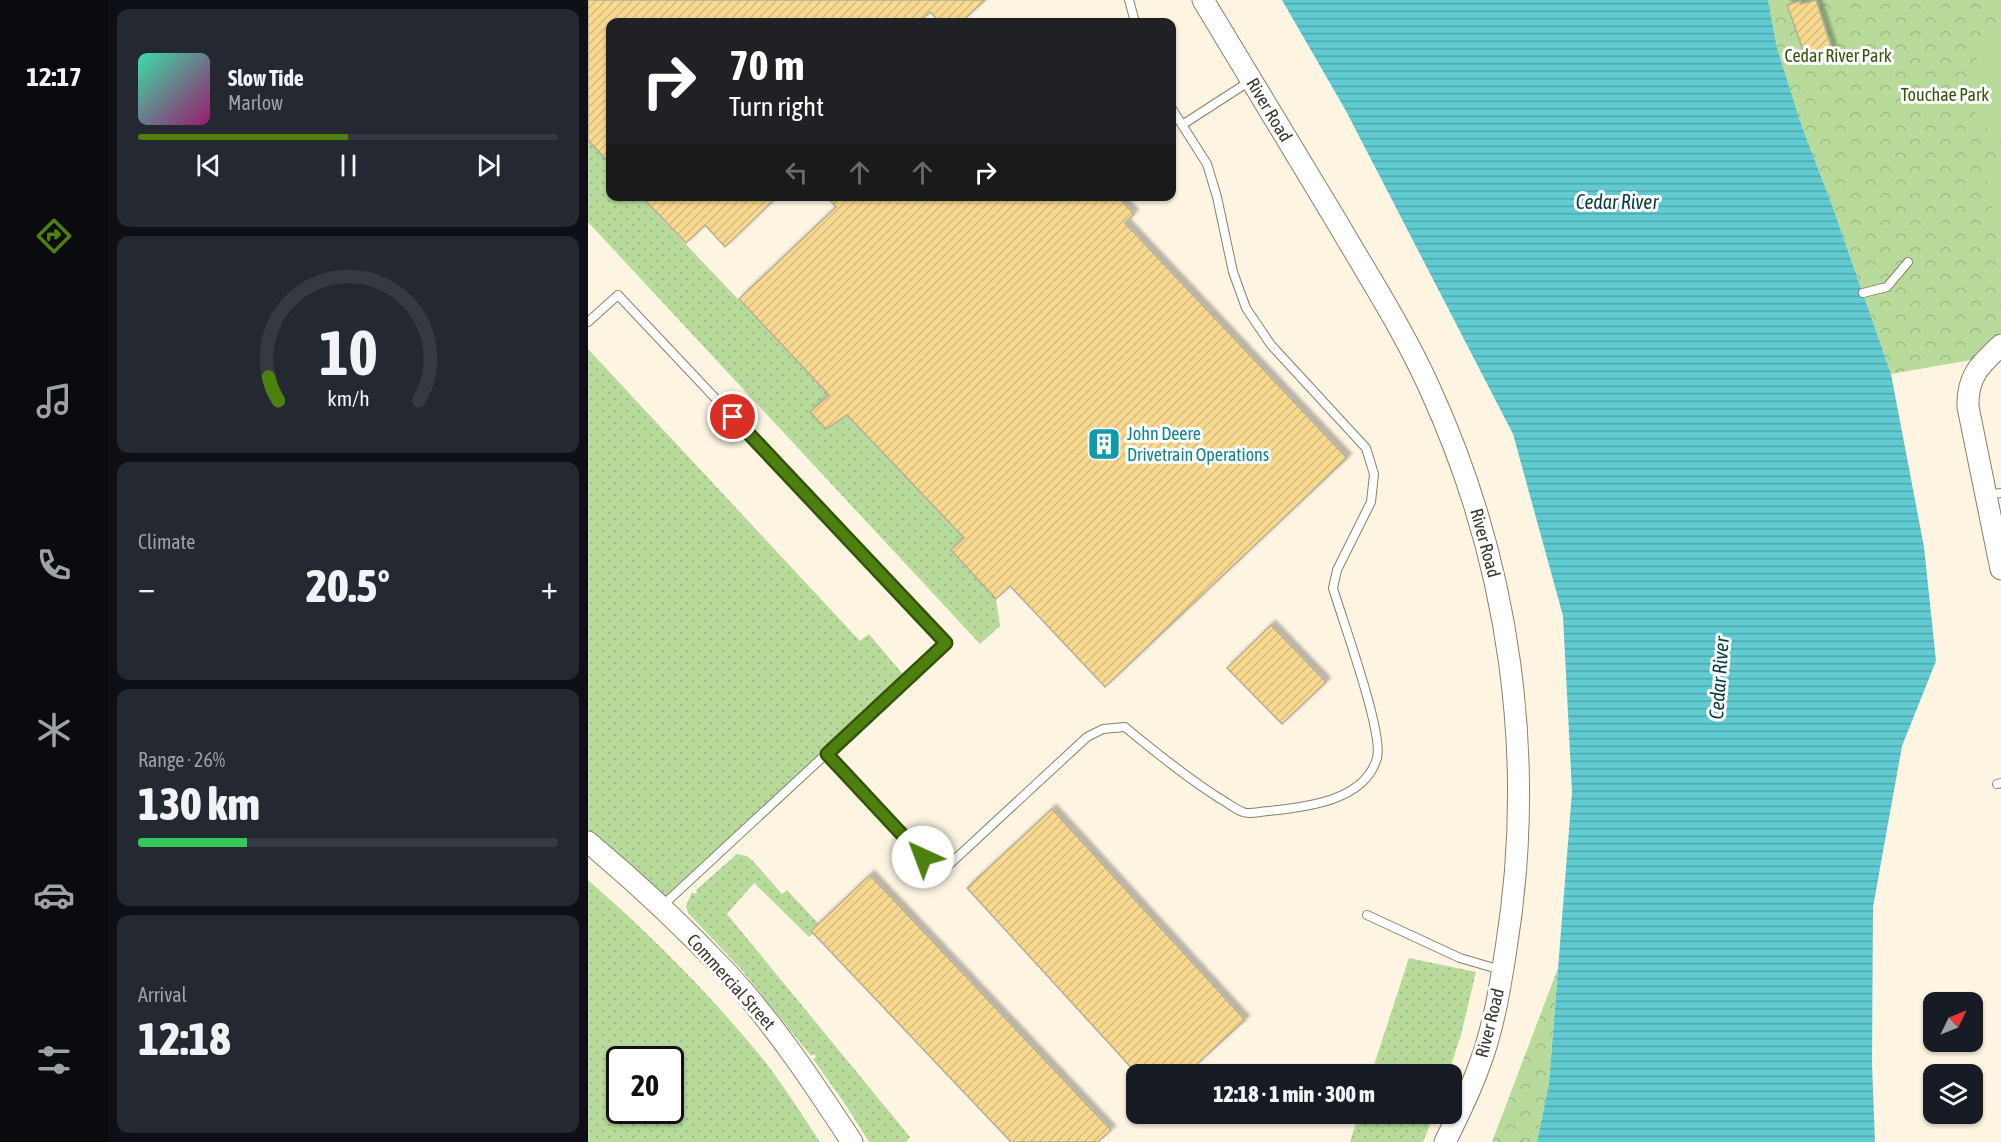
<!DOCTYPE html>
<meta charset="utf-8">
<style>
body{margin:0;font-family:"Asap Condensed",sans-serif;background:#242831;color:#f1f3f6;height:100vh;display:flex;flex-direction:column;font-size:22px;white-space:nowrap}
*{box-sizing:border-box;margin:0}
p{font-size:20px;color:#9ea1a6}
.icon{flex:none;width:33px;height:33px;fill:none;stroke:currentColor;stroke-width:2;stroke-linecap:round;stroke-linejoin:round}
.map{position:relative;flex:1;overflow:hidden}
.drawer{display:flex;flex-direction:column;gap:9px;padding:9px;background:#0d0f14;width:480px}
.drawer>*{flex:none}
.top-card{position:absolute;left:18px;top:18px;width:570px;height:183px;border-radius:12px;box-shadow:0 2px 4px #0004;background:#202124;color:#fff;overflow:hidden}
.needle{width:39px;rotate:47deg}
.controls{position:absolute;left:1335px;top:992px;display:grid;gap:12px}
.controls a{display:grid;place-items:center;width:60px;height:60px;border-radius:12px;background:#171b24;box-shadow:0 2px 4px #0004;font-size:30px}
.speed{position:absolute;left:18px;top:1046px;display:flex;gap:12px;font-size:30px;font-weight:700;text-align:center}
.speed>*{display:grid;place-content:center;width:78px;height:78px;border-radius:50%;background:#171b24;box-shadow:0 2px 4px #0004;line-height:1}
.speed .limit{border:3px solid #111;border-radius:9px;background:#fff;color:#111}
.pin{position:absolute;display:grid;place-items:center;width:51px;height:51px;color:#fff;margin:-26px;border:3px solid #fff;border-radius:50%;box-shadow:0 2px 6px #0007}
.me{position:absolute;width:66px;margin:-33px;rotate:317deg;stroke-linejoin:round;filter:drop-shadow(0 0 4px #0008)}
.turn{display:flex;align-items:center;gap:21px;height:126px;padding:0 24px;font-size:27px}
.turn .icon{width:78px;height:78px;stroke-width:2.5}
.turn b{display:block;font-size:42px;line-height:51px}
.lanes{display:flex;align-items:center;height:57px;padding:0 24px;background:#0003;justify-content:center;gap:30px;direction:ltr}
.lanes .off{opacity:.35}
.big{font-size:45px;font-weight:800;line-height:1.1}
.drawer .tile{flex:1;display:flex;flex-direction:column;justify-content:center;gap:9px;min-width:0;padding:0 21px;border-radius:12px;background:#242831}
.drawer .dial{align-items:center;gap:0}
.dial svg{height:156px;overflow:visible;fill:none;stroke:#363941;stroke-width:7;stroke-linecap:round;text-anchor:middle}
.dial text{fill:#f1f3f6;stroke:none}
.song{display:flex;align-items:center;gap:18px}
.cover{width:72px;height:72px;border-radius:9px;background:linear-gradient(135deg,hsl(160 70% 55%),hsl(320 70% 35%))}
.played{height:6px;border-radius:3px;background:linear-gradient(90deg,#4e8010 50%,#363941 50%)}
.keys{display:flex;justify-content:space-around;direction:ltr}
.heat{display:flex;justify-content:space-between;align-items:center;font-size:33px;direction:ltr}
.charge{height:9px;border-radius:4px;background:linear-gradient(90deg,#34c759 26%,#363941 0)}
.trip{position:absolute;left:538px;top:1064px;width:336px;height:60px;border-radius:12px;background:#171b24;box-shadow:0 2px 4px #0004;font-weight:800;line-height:60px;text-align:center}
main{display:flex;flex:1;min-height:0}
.tab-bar{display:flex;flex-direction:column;width:108px;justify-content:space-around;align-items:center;background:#090b0e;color:#9ea1a6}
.tab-bar .icon{width:42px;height:42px}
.tab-bar .current{color:#4e8010}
.tab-bar b{font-size:27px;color:#f1f3f6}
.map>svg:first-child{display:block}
.grass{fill:url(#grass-dots);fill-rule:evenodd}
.forest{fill:url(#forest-crowns)}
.pitch{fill:#b8db9c}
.water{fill:url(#water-rules)}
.building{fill:url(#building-hatch);stroke:#b7ad97;stroke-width:1.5;filter:url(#shadow)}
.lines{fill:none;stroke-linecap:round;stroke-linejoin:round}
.lane-casing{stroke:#8a816b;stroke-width:10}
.secondary-casing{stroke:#8a816b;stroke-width:23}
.lane{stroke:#fff;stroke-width:8}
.secondary{stroke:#fff;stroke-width:21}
.route-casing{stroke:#33530a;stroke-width:15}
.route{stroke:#4e8010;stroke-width:10}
.labels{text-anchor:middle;stroke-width:6;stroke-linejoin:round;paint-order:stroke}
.park-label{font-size:18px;fill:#34540e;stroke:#fff}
.street-label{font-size:18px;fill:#3c382f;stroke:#fff}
.culture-label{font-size:18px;fill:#0d838f;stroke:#fff;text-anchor:start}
.water-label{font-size:20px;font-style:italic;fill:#073b3e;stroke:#fff}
</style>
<main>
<nav class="tab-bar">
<b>12:17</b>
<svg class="icon current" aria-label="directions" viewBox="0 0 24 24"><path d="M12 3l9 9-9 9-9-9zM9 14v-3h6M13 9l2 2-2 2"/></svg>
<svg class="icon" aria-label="music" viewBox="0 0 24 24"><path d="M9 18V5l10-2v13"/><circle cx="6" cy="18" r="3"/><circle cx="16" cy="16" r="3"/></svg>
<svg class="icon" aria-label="phone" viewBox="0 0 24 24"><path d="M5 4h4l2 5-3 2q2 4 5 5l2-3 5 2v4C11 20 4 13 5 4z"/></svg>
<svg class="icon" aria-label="climate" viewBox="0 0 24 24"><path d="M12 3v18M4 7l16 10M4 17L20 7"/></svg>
<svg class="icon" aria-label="car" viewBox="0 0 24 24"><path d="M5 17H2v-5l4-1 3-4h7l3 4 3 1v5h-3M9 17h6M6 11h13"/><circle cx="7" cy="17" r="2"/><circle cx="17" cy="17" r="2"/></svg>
<svg class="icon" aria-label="filters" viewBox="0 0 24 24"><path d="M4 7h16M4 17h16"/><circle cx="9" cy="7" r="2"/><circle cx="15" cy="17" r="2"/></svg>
</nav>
<section class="drawer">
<div class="tile">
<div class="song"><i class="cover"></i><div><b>Slow Tide</b><p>Marlow</p></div></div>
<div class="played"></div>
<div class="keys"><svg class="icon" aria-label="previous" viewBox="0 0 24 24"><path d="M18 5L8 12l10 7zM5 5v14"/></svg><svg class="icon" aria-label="pause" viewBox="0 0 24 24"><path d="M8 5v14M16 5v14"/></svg><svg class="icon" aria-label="next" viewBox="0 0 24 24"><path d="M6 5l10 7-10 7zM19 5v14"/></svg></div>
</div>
<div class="tile dial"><svg viewBox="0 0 100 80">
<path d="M14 69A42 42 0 1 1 86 69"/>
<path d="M14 69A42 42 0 0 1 9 57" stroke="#4e8010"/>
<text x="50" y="56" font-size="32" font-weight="700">10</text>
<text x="50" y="72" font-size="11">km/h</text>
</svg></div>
<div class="tile"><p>Climate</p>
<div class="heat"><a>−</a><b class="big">20.5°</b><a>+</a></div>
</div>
<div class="tile"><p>Range · 26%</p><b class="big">130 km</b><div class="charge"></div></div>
<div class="tile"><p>Arrival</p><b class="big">12:18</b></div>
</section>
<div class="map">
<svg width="1413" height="1142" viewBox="0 0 1413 1142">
<defs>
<pattern id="grass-dots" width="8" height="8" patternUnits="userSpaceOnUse" patternTransform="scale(1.5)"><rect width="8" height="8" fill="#b8db9c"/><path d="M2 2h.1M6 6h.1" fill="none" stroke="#9fbd87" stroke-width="1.8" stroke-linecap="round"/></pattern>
<pattern id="forest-crowns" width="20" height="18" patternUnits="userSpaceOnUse" patternTransform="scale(1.5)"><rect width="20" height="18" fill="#b8db9c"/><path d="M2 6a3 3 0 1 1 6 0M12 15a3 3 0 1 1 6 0" fill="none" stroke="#9fbd87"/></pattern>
<pattern id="water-rules" width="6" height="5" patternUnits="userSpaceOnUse" patternTransform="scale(1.5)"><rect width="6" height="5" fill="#61cbd2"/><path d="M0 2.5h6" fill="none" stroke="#51a6ab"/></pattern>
<pattern id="building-hatch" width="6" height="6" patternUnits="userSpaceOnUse" patternTransform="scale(1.5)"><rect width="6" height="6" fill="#f8d990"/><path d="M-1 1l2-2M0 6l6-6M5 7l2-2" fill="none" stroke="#d6bb7c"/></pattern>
<filter id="shadow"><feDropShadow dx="4.5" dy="-4.5" stdDeviation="1.5" flood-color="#0004"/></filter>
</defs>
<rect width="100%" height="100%" fill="#fdf5e2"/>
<!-- grass -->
<path class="grass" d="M0 140 22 164V196L53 197 241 395 222 412 238 429 259 415 376 538 363 551 408 599 412 626 392 644 0 222Z
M0 349 272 641 281 634 319 679 73 907 0 842Z
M149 854 159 856 165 861 194 894 199 890 230 923 223 930 225 934 221 937 166 883 139 914 322 1137 318 1142H281L257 1104 225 1059 228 1057 226 1054 223 1056 152 968 100 913 98 906 104 892 107 894 109 892 108 890Z
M0 880C64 936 125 997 178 1063 197 1088 215 1116 232 1142H0ZM32 1059H82V1110H32Z
M821 958 888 972 873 1035 860 1074H783Z
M771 1113H847L835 1142H762Z"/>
<!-- forest -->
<path class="forest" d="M1180 0H1413V332L1383 360 1303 374 1244 205 1213 124 1189 48Z
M970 968 961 1083 949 1142H904Z"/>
<!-- pitch -->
<path class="pitch" d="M1413 32V141C1403 131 1391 122 1385 109 1368 79 1391 50 1413 32Z
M1413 165V253L1396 168Z"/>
<!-- water -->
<path class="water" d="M694 0H1180L1189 48 1213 124 1244 205 1303 374 1336 547 1348 661 1314 746 1285 907 1284 1064 1287 1142H949L961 1083 984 792 975 616 925 434 758 111Z"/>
<!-- building -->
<path class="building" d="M0 0H397L373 22H352L342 12 331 22H22V164L0 140Z
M1228 0 1245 52 1219 61 1199 5 1212 1 1213 4Z
M53 196H190L137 247 117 225 98 243Z
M238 196H529L546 214 537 223 759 458 517 687 422 586 408 599 363 550 376 538 259 415 238 429 222 412 241 395 151 299 248 207Z
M683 625 738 682 694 724 639 668Z
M464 809 657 1020 598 1074H549L379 888Z
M282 875 523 1130 510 1142H423L223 931Z"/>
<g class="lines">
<!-- lane casing -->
<g class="lane-casing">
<path id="lane" d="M541 0 547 22
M594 125 662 81
M1275 293 1299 287 1320 262
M0 322 30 295 358 643 74 906
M1399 495 1413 493
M239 754 351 874 499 737 515 729 537 727C567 752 598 777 631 798 639 802 646 809 655 812 661 815 674 811 681 811 718 807 777 801 789 758 796 733 754 619 745 588L749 570 783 502 786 474 778 448 683 345 658 308 645 272 629 197 619 164 584 109
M1409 784 1413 783
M779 915 872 958 913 970"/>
</g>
<!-- secondary casing -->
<g class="secondary-casing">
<path id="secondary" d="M615 0C660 74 704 148 749 222 781 277 816 331 842 389 922 564 949 758 918 949 912 988 905 1031 890 1069 881 1094 869 1118 857 1142
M1413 345C1392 365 1379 376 1380 407L1413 569
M0 842C49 883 96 927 140 974 187 1025 226 1084 264 1142"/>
</g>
<!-- lane -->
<use href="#lane" class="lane"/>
<!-- secondary -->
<use href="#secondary" class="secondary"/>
</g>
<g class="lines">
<!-- route casing -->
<g class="route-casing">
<path id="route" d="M145 417 358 643 239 754 335 857"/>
</g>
<!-- route -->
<use href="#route" class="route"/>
</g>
<!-- icons -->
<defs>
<g id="building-square" transform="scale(1.725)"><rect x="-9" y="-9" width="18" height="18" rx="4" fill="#0f9aa8" stroke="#fff"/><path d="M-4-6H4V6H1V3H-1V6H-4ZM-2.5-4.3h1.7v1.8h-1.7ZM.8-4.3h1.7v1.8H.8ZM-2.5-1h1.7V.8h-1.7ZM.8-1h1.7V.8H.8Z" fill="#fff"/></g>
</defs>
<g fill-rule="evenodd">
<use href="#building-square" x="516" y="444"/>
</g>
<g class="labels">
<!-- park labels -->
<g class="park-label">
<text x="1250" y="62">Cedar River Park</text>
<text x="1357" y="101">Touchae Park</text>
</g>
<!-- street labels -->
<g class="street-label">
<text transform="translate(681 110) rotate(59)" y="6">River Road</text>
<text transform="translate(897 543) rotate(75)" y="6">River Road</text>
<text transform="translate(143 982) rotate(48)" y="6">Commercial Street</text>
<text transform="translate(902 1023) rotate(-76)" y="6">River Road</text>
</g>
<!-- culture labels -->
<g class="culture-label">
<text x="539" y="440">John Deere<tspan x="539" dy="21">Drivetrain Operations</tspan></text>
</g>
<!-- water labels -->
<g class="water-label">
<text x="1029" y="209">Cedar River</text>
<text transform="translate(1131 678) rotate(-86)" y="7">Cedar River</text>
</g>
</g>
</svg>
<div class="controls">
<a><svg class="needle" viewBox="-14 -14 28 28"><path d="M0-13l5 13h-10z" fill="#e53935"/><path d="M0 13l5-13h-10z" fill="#9ea1a6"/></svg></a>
<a><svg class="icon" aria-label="layers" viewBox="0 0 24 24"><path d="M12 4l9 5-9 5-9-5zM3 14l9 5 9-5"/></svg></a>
</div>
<div class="speed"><div class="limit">20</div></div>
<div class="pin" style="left:145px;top:417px;background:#d93025"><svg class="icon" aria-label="arrive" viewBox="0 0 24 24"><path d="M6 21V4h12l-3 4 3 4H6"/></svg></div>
<svg class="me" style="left:335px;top:857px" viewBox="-20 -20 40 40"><circle r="19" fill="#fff"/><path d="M0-13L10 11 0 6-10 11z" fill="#4e8010"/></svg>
<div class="trip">12:18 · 1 min · 300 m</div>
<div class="top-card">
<div class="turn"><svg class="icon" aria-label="right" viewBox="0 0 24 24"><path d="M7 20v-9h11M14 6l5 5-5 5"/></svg><div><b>70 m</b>Turn right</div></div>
<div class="lanes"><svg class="icon off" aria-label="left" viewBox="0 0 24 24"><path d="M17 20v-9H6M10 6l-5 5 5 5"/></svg><svg class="icon off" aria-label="ahead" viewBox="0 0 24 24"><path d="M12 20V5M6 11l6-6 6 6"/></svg><svg class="icon off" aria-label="ahead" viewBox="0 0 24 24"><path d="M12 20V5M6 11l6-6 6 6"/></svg><svg class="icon" aria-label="right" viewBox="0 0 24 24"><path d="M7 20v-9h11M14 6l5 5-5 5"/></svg></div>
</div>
</div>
</main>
